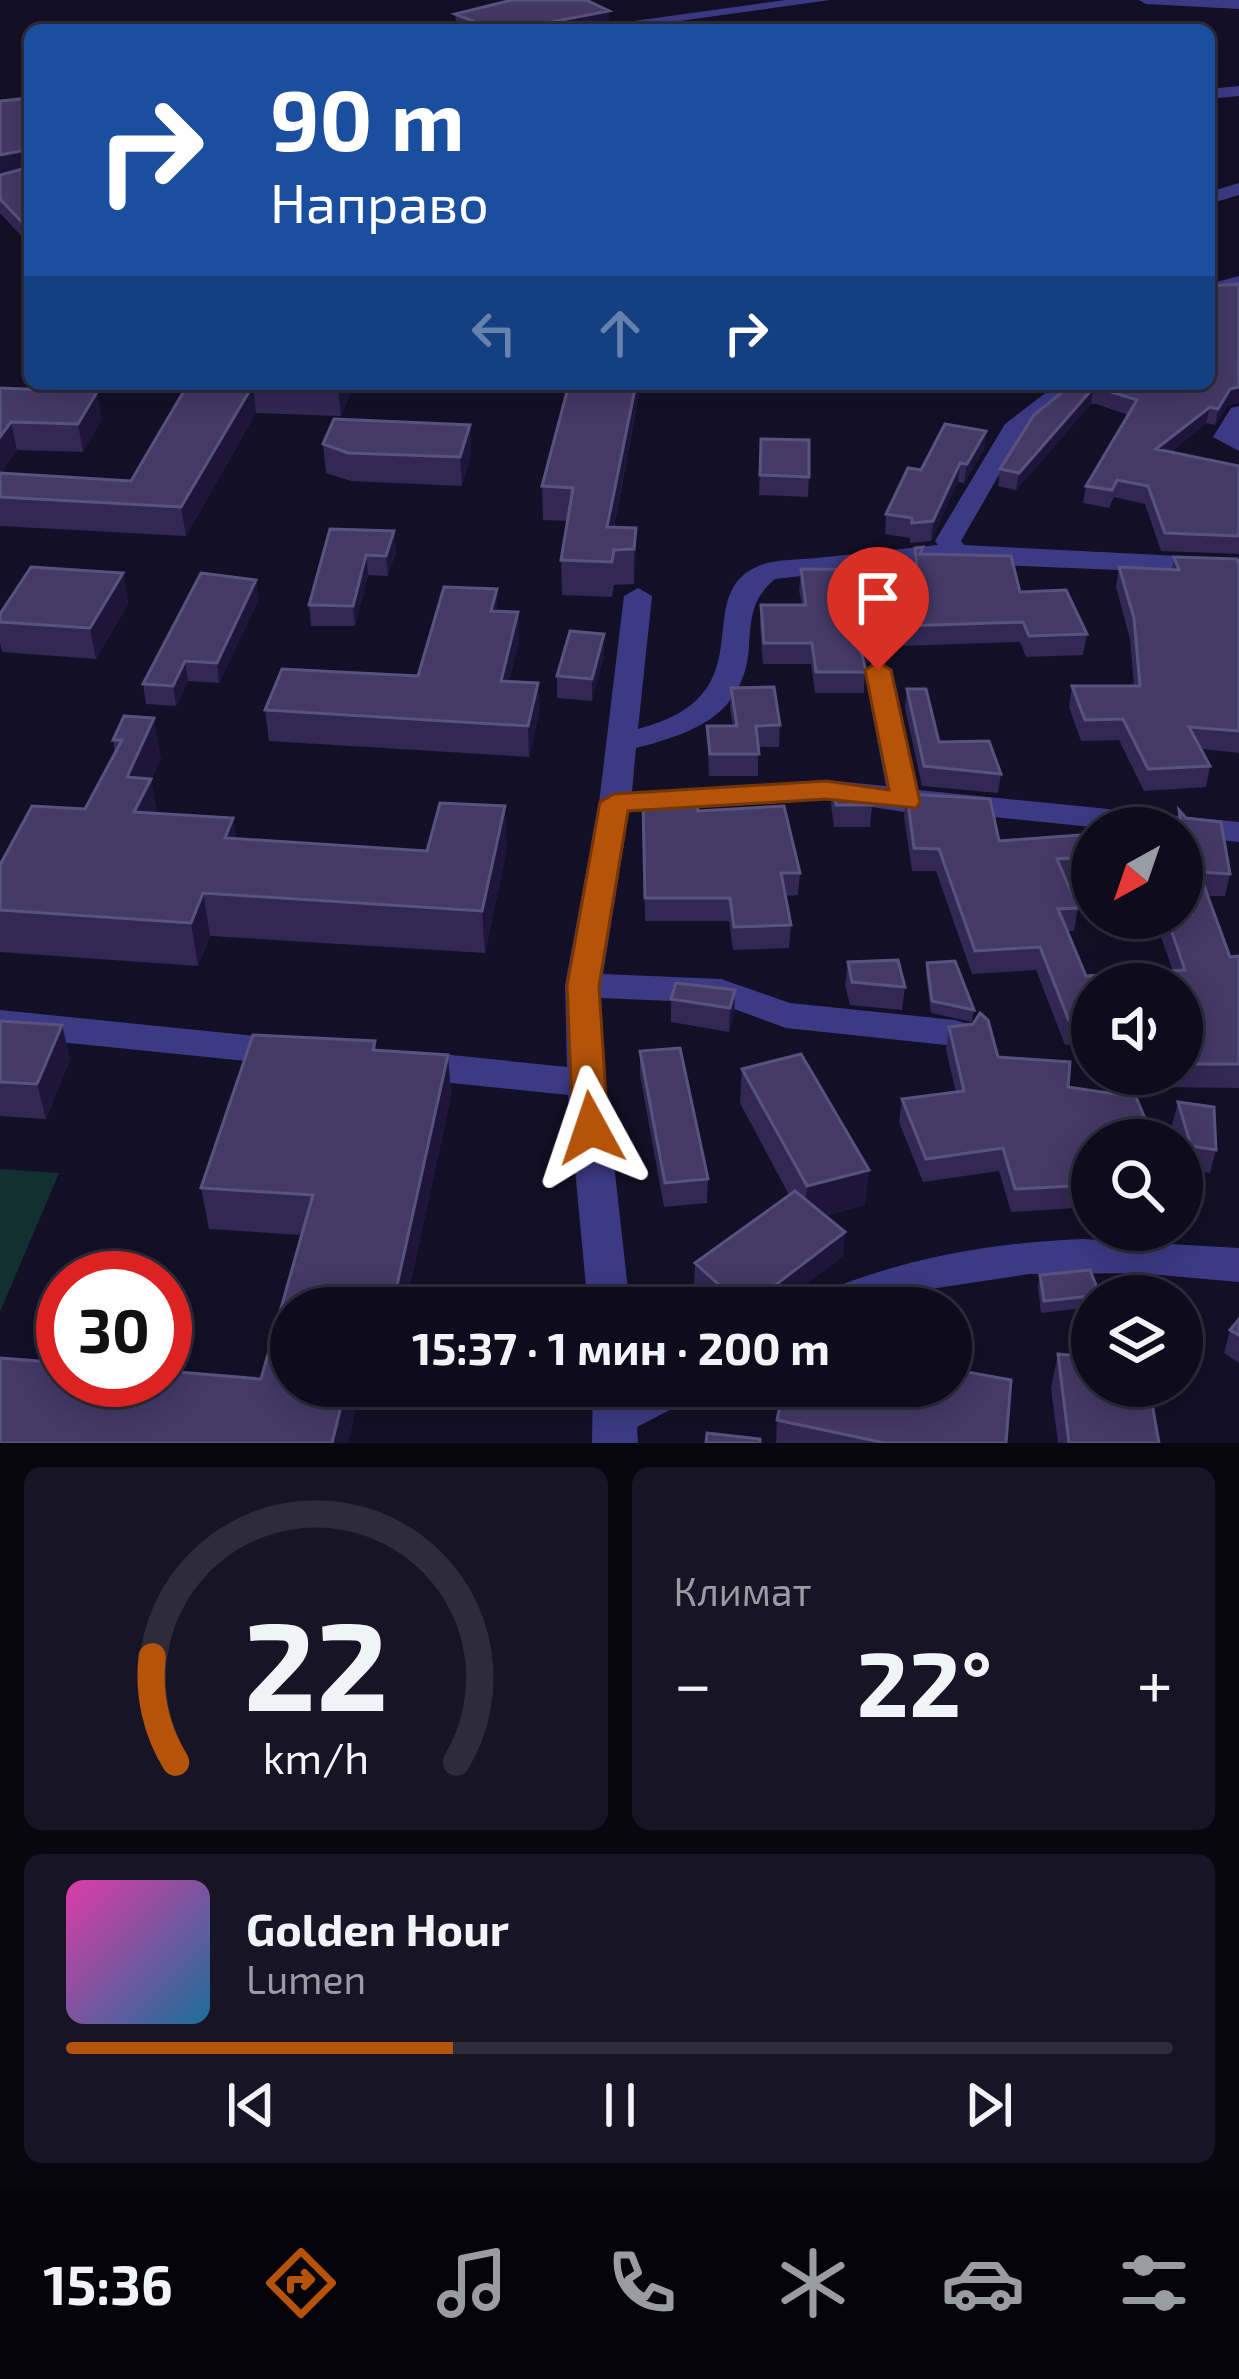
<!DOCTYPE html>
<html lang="ru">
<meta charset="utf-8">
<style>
body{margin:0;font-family:"Exo 2",sans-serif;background:#171425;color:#f1f3f6;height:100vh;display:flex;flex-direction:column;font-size:45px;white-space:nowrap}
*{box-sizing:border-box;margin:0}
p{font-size:39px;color:#9b9ba3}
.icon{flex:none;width:66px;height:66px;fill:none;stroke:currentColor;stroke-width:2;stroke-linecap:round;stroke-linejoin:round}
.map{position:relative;height:1443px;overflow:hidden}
.drawer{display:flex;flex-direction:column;gap:24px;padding:24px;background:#08060f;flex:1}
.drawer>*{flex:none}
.top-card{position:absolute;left:24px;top:24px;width:1191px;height:366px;border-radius:18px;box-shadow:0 6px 30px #0003,0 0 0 3px #2e2b3b;background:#1a4fa0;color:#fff;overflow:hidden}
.needle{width:78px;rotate:220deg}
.buttons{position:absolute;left:1071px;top:807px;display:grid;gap:24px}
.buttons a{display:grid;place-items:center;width:132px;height:132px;border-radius:50%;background:#0e0b1c;box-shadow:0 6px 30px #0003,0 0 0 3px #2e2b3b;font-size:60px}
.speed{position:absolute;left:36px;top:1251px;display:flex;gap:24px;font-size:60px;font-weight:700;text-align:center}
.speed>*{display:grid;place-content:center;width:156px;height:156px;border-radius:50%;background:#0e0b1c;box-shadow:0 6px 30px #0003,0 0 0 3px #2e2b3b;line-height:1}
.speed .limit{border:18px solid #d22;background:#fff;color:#111}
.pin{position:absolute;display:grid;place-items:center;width:102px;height:102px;color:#fff;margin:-123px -51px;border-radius:50% 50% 50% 0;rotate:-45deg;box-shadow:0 0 12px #0007}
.pin .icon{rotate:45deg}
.me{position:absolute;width:132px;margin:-66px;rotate:355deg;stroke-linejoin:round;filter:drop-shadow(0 0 9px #0008)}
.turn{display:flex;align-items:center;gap:42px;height:252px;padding:0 48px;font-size:54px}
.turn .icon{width:156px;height:156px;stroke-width:2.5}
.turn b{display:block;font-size:84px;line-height:102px}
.lanes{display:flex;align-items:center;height:114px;padding:0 48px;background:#0003;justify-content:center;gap:60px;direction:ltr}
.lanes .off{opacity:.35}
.big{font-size:90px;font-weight:700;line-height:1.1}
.drawer .widget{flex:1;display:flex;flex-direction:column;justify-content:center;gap:18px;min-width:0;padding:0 42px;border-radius:18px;background:#171425}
.drawer .dial{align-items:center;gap:0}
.dial svg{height:312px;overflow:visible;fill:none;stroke:#2e2b3b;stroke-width:7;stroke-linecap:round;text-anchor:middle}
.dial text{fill:#f1f3f6;stroke:none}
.song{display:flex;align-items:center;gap:36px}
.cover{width:144px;height:144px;border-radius:18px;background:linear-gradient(135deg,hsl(320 70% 55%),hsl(200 70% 35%))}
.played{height:12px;border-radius:6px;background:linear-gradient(90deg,#b45309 35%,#2e2b3b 35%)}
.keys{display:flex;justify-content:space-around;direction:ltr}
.heat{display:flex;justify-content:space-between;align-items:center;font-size:66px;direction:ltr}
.drawer .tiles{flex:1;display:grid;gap:24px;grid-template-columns:1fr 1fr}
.widget:last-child{grid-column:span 2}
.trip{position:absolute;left:270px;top:1287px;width:702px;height:120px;border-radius:60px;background:#0e0b1c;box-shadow:0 6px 30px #0003,0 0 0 3px #2e2b3b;font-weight:700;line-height:120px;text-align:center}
.dock{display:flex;height:192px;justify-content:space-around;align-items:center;background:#06040b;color:#9b9ba3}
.dock .icon{width:84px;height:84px}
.dock .selected{color:#b45309}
.dock b{font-size:54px;color:#f1f3f6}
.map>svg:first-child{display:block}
.green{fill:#12302f}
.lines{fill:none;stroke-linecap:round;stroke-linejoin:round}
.minor{fill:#3d3a85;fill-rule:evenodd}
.wall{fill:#312854}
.shaded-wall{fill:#1d163a}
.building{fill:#433a66;stroke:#5a527e;stroke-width:3}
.route{fill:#b45309;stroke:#753606;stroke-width:3}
</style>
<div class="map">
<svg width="1239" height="1443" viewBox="0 0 1239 1443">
<rect width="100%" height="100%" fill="#130f26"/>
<!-- green -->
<path class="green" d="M0 1169 59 1173 0 1312Z"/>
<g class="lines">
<!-- minor -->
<path class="minor" d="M786 0H830L615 30H569Z
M1139 0H1239V9L1146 4Z
M1239 86V96L1209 99V89Z
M1239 183V195L1209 204V192Z
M1239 276V289L1209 297V284Z
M1057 384H1082L1023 433 961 541 964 545 1239 559V575L974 564 955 559 775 579C752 598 751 617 749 646 745 714 695 733 636 748L632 792 826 780 886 786 864 670 878 661 892 670 918 790 1239 822V842L1182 836V828H1101L916 809 905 812 826 800 629 812 603 974 721 979 790 1003 955 1020 968 1024 973 1033 968 1042 955 1046 786 1028 718 1003 601 998 605 1083 630 1308H588L568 1095 412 1079 399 1075 393 1065 399 1055 412 1051 567 1067 565 985 599 803 624 596 638 588 652 596 638 729C772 695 685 594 761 565 777 559 799 560 817 558 857 554 897 549 938 545L935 541 1005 424Z
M1239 406V451L1213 437 1231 408Z
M0 1010 286 1039 299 1043 304 1052 299 1061 286 1065 0 1036Z
M1083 1239 1239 1248V1282L1137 1273 1029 1274 924 1290 871 1308H807L813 1296C902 1258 988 1243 1083 1239Z
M593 1386H697L691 1399 637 1427 638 1443H592Z"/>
</g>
<!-- wall -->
<path class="wall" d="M506 0H586L609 20 557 30H474L456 22 455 14 506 2Z
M30 98V238L24 239 0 213V175L24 169Z
M188 384H354L341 416 256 413 186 536 0 526V388L102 419 83 452 17 450 1 473 131 481Z
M641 384 614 527 636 528 634 584 614 585 612 597 562 595 561 560 567 521 543 520 542 486Z
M1072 384 1227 406 1215 425 1206 423 1171 452 1239 466V554L1161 551 1145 504 1114 497 1109 508 1083 503 1086 486 1128 415 1096 404H1091L1016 490 998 486 1000 469Z
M470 425 471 453 462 486 351 481 326 473 323 444Z
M986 431 984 450 964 483 958 482 931 541 910 543V538L885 534 886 514 921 470Z
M761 439 809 477 808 497 759 495Z
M394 531 396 551 388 576 368 575 355 626H311L309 605Z
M923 547V554L1020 592 1087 634 1083 655 1026 657 1020 642 870 647 869 661 865 666 864 693H815L811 664H763L760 626 761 605H802L799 590 801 569 913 570 915 548Z
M1174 557 1239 565V753L1202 749 1210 766 1206 787 1144 791 1119 740 1081 741 1069 707 1072 686H1134L1130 639 1116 587 1119 567 1172 569Z
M123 573 128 604 96 659 2 652 0 643V614Z
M497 589V612H518L519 642 509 681 538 683 539 714 529 757 269 741 265 710 418 676Z
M259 599 219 683 188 681 176 706 146 704 143 684Z
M604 634V655L592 701 557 698V676Z
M731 688 780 725 779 747H758V776H709L707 726H733L730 709Z
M907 689 939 742 1001 774 998 793 922 786 905 708Z
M124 716 161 758 151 780 157 814 233 818 236 839 427 851 507 848 485 953 210 936 198 966 0 952V865L85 809 115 754 113 740Z
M833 783 872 805 870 827H834L831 805Z
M907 794 999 841 1092 834V879L1066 881 1078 908 1074 931H1067L1086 976 1173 971 1161 937 1165 918H1182V828H1176L1179 810 1230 874 1225 896H1207L1230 957 1239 956V1088L1161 1087 1157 1074H1182V984H1092V1043L1065 1045 1036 970 972 974 936 871H912L904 816Z
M643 800 698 811 800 873 798 895 785 896 791 925 789 948 733 950 729 921H645Z
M848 962 905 987 902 1010 850 1005 845 985Z
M927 963 974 1010 972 1022 931 1013 926 974Z
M735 990 734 1014 729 1032 671 1022V999Z
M0 1021 62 1025 70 1059 46 1119 0 1116Z
M949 1027 998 1057 1068 1087 1092 1140V1207L1011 1212 999 1171 923 1182 899 1122 902 1099 956 1092 946 1050Z
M253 1035 375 1041 376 1050 448 1055 451 1096 405 1308H291V1386H388L387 1392 360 1390 348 1443H0V1358L63 1363V1380H165V1371L261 1379 302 1235 209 1229 201 1188Z
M640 1051 708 1179 707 1203 664 1207 640 1075Z
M742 1069 865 1205 825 1216 843 1256 775 1308H717L694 1287 695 1263 789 1195 740 1103Z
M1178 1102 1216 1150 1210 1173 1185 1169 1182 1160V1140H1176L1172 1125Z
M1112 1230H1179L1178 1236 1113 1232Z
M1040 1275 1100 1295 1099 1296H1092V1307L1041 1313 1038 1287Z
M1239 1319V1363L1224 1353 1230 1330Z
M1058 1354 1159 1443H1058L1051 1388Z
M777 1420 1006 1443H776Z"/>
<!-- shaded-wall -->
<path class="shaded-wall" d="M609 11V20L557 30H510Z
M26 150 29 168 0 173V155Z
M30 219V238L24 239 21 221Z
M340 384H354L341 416 338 388Z
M636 384H641L607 561V527Z
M253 385 256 413 186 536 181 507Z
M1094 387 1091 404 1016 490 1019 473Z
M1239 387V403L1227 406 1215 425 1218 409 1230 389Z
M97 392 102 419 83 452 78 424Z
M1210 407 1206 423 1153 466 1156 449Z
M11 422 17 450 0 475V437Z
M470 425 471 453 462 486 460 457Z
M986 431 984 450 964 483 967 464Z
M960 463 958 482 931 541 933 521Z
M636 528V562L634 584V549Z
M394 531 396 551 388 576 386 556Z
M366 555 368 575 355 626 353 606Z
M123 573 128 604 96 659 90 628Z
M256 580 259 599 219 683 217 663Z
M497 589 498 619 491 611Z
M518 612 519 642 502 711 501 681Z
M604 634V655L592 701V679Z
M871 640 869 661 860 671 861 650Z
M185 661 188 681 176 706 173 686Z
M538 683 539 714 529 757 528 726Z
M154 718 161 758 151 780 158 820 142 854 127 777Z
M505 806 507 848 485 953 482 911Z
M233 818 239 860 225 838Z
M203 893 210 936 198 966 191 923Z
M735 990 734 1014 729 1032 730 1008Z
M62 1025 70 1059 46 1119 37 1084Z
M448 1055 451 1096 405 1308H392Z
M869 1170 865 1205 804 1222 807 1186Z
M845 1232 843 1256 775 1308H745Z
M346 1386H359L360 1390 348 1443H332Z"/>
<!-- building -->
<path class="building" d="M512 0H586L609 11 510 30H495L455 14Z
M30 98V162L26 150 0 155V101Z
M30 167V219L21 221 0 199V175Z
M1239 284V387L1230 389 1218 409 1210 407 1156 449 1239 466V536L1165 533 1148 486 1117 480 1112 490 1086 486 1137 400 1099 388 1094 387 1019 473 1000 469 1034 415 1072 384H1209V288L1212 286Z
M188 384H340L338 388 253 385 181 507 0 497V473L131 481Z
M569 384H636L607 527 636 528 634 549 614 550 612 562 561 560 573 488 542 486Z
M0 388 97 392 78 424 11 422 0 437Z
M334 419 470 425 460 457 348 453 323 444Z
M945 424 986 431 967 464 960 463 933 521 912 523V518L886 514 908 468 921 470Z
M761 439 809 440V477L760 475Z
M330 529 394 531 386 556 366 555 353 606 309 605Z
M923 547 920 554 1011 556 1020 592 1066 590 1087 634 1029 636 1023 622 869 627 871 640 861 650 866 672H816L812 643H764L761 605H806L801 569 917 570 915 548Z
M1174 557 1237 559 1239 565V731L1189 727 1210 766 1148 769 1123 719 1085 720 1072 686H1140L1134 618 1119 567 1179 570Z
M31 567 123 573 90 628 0 622V614Z
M201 573 256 580 217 663 185 661 173 686 143 684Z
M444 587 497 589 491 611 518 612 501 681 538 683 528 726 265 710 282 669 418 676Z
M570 631 604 634 592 679 557 676Z
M774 687 780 725 756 726 759 754H710L707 726H737L731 688Z
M907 689H926L939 742 989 741 1001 774 924 766Z
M124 716 154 718 127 777 151 779 134 812 233 818 225 838 427 851 440 803 505 806 482 911 203 893 191 923 0 910V865L32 806 85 809 122 740H113Z
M833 783 870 789 872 805H836Z
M907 794 990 799 999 841 1092 834V857L1057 859 1078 908 1058 909 1086 976 1185 970 1167 918H1182V914H1191L1182 879V868L1187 866 1179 810 1186 818 1221 822 1230 874 1199 872 1230 957 1239 956V1064H1182V984H1092V1020L1069 1021 1040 947 975 951 939 849 914 848Z
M696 799 698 811 784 806 800 873H781L791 925 734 927 730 898H645L643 800Z
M898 960 905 987 852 982 848 962Z
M955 961 974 1010 932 1001 927 963Z
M676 983 735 990 730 1008 671 999Z
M980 1013 988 1020 998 1057 1070 1062 1068 1087 1136 1097 1154 1140H1092V1185L1015 1189 1003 1148 926 1159 902 1099 964 1091 949 1027 973 1024Z
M0 1021 62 1025 37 1084 0 1082Z
M253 1035 375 1041 373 1050 448 1055 392 1308H291V1386H346L332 1443H0V1358L63 1363V1380H165V1371L261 1379 313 1195 201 1188Z
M680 1048 708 1179 665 1183 640 1051Z
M801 1054 869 1170 807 1186 742 1069Z
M1178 1102 1214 1107 1216 1150 1191 1146Z
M795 1191 845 1232 745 1308 695 1263Z
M1090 1270 1100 1295 1044 1301 1040 1275Z
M1239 1319V1335L1230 1330Z
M1058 1354 1092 1357V1386H1149L1159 1443H1069Z
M951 1369 1011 1380 1006 1443H885L777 1420 784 1386H811L905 1404 907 1386H951Z
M707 1433 760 1439V1443H706Z"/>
<!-- route -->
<path class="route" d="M878 662 891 670 920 802 916 808 826 799 628 811 599 986 608 1128 603 1137H578L573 1128 567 986 600 802 614 794 826 781 889 790 865 670Z"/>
</svg>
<div class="buttons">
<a><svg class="needle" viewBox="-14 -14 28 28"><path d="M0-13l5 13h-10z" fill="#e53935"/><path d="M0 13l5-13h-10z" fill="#9b9ba3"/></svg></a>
<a><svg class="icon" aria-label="sound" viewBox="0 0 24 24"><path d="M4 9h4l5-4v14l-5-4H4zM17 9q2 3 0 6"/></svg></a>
<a><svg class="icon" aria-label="search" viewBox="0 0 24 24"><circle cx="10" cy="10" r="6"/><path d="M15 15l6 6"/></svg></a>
<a><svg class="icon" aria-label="layers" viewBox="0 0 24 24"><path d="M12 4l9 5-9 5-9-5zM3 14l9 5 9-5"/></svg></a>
</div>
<div class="speed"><div class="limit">30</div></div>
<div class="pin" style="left:878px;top:670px;background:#d93025"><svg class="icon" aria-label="arrive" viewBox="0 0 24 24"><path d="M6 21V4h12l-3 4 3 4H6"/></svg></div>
<svg class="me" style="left:591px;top:1128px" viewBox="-20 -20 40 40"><path d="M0-17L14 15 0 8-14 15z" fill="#b45309" stroke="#fff" stroke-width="4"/></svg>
<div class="trip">15:37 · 1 мин · 200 m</div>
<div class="top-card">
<div class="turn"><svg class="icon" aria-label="right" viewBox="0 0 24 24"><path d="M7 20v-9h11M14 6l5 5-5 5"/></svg><div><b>90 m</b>Направо</div></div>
<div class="lanes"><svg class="icon off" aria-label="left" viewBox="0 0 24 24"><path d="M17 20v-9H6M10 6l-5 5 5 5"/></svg><svg class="icon off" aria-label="ahead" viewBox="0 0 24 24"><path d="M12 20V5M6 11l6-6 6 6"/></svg><svg class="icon" aria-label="right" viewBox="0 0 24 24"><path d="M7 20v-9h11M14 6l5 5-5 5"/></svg></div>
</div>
</div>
<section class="drawer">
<div class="tiles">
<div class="widget dial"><svg viewBox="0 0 100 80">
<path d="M14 69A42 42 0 1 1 86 69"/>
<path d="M14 69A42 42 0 0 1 8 42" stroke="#b45309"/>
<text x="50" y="56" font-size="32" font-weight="700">22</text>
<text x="50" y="72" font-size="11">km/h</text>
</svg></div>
<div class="widget"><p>Климат</p>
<div class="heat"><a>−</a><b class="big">22°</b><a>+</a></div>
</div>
<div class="widget">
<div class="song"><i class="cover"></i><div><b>Golden Hour</b><p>Lumen</p></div></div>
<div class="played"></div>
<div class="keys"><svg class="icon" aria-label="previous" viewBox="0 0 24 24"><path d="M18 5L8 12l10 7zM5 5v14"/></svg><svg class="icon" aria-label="pause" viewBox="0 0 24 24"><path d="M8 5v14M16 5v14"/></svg><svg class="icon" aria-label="next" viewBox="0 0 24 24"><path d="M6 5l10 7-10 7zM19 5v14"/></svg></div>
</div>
</div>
</section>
<nav class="dock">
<b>15:36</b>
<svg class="icon selected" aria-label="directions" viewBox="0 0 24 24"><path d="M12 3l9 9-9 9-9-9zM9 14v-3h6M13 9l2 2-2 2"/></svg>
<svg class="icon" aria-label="music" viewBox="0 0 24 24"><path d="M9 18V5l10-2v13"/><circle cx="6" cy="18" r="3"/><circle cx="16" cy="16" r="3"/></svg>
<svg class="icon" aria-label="phone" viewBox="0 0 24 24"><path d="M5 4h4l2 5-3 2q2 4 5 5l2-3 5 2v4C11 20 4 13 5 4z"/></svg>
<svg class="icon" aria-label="climate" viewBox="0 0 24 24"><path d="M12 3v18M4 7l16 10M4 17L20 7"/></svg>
<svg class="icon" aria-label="car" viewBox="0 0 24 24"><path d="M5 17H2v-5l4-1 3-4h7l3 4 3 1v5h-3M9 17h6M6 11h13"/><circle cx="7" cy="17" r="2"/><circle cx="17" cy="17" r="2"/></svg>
<svg class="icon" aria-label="filters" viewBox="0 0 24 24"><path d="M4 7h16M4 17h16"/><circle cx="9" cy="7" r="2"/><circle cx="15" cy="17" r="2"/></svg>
</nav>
